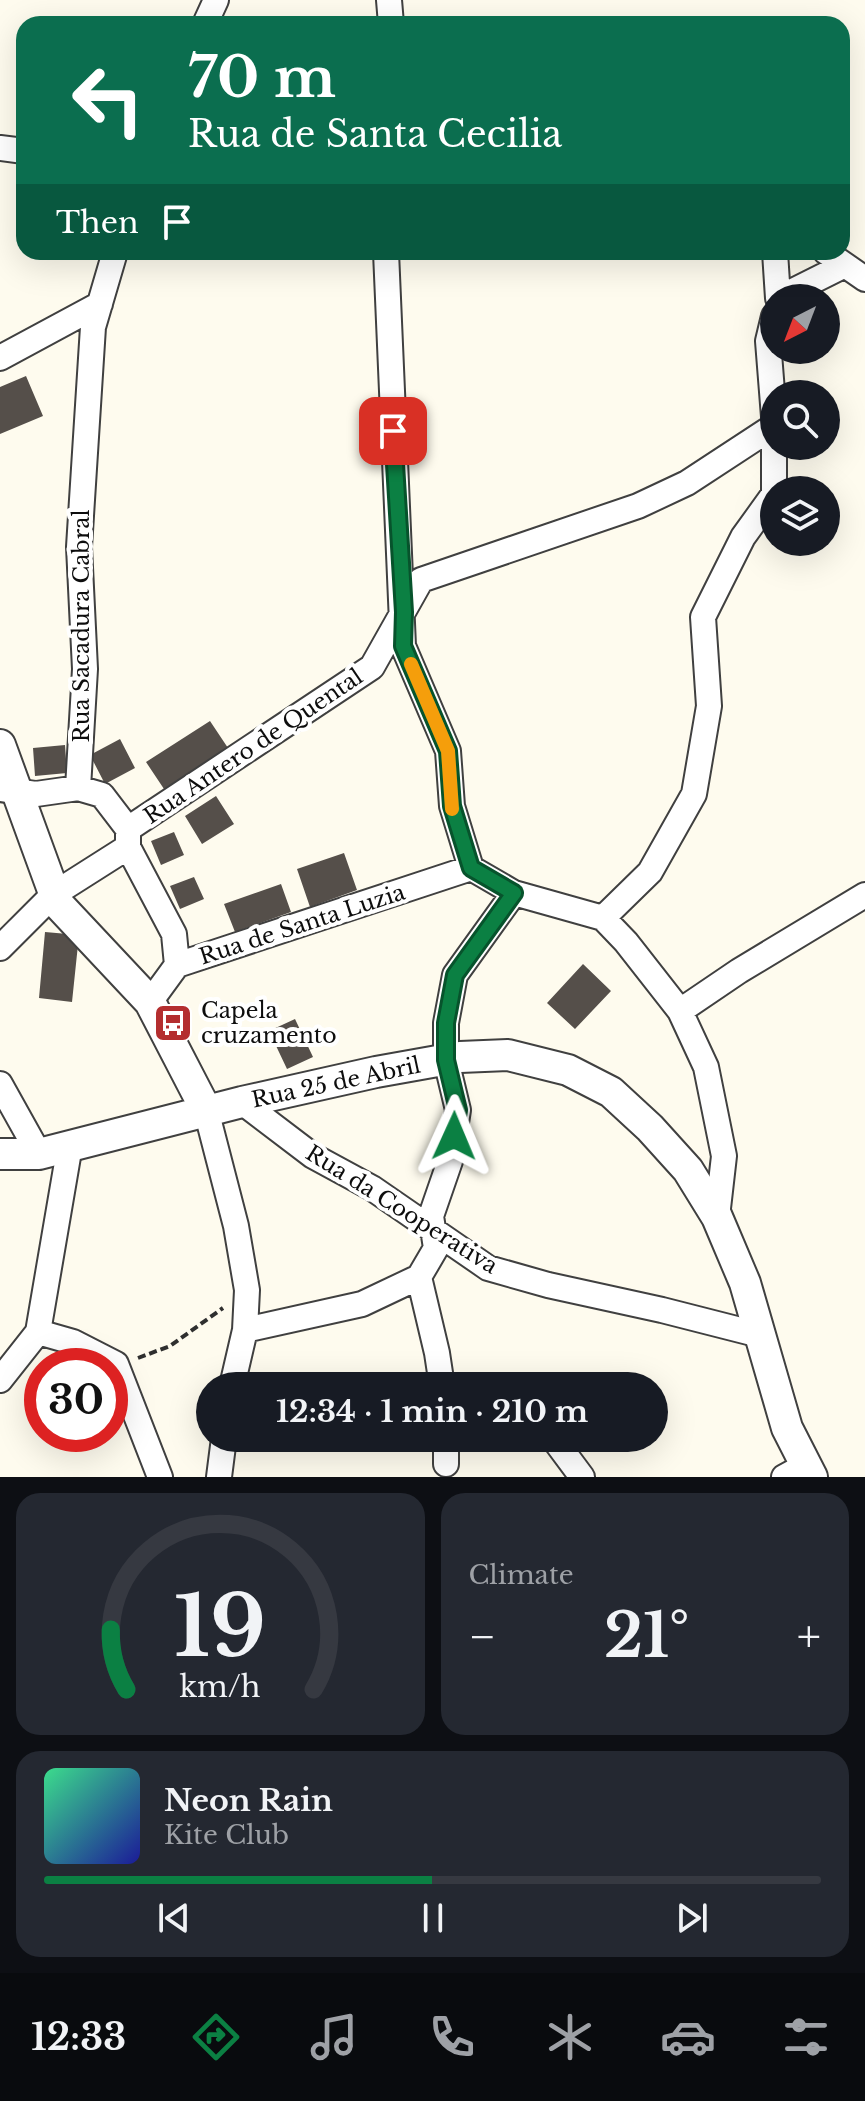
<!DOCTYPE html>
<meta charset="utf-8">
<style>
body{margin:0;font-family:"Libre Baskerville",serif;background:#242831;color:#f1f3f6;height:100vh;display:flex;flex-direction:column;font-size:30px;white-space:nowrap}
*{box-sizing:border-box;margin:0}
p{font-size:26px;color:#9ea1a6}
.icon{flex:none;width:44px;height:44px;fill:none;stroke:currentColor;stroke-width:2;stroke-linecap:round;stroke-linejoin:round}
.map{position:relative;height:1477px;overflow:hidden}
.drawer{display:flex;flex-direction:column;gap:16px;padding:16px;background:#0d0f14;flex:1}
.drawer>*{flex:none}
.hud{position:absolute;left:16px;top:16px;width:834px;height:244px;border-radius:24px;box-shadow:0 8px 32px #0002;background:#0b6e4f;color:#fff;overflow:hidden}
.needle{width:52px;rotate:222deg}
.fabs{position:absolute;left:760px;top:284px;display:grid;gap:16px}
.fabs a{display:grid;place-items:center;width:80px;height:80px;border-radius:50%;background:#171b24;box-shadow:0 8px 32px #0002;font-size:40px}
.speed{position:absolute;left:24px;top:1348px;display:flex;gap:16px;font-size:40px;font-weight:700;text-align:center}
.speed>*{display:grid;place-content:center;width:104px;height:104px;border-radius:50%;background:#171b24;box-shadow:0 8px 32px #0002;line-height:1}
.speed .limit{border:12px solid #d22;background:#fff;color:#111}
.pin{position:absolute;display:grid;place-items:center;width:68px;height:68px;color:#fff;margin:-34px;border-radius:16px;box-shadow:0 4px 12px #0006}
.me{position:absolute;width:88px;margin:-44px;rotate:1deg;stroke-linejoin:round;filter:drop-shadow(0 0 6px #0008)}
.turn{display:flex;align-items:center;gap:28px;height:168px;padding:0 40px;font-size:36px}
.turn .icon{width:104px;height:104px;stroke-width:2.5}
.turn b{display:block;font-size:56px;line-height:68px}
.then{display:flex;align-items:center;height:76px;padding:0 40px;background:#0003;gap:16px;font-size:30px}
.big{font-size:60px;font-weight:700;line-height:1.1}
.drawer .widget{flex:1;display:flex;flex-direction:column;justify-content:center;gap:12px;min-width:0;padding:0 28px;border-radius:24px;background:#242831}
.drawer .dial{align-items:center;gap:0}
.dial svg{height:208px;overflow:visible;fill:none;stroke:#363941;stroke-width:7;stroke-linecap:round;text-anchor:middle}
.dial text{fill:#f1f3f6;stroke:none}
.song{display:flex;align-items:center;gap:24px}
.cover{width:96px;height:96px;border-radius:12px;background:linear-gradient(135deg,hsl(150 70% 55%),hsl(240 70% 35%))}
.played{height:8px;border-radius:4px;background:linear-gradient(90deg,#0b8043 50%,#363941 50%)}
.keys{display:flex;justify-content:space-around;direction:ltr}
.heat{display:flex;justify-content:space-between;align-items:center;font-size:44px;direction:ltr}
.drawer .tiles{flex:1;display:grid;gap:16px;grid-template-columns:1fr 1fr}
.widget:last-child{grid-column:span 2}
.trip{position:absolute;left:196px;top:1372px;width:472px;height:80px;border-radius:40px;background:#171b24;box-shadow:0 8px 32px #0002;font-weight:700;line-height:80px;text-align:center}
.tab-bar{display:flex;height:128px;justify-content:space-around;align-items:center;background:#090b0e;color:#9ea1a6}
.tab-bar .icon{width:56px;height:56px}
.tab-bar .on{color:#0b8043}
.tab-bar b{font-size:36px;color:#f1f3f6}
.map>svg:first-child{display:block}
.building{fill:#554f4a}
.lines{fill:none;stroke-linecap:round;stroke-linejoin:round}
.minor-casing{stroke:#404040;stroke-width:28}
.tertiary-casing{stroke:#404040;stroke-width:34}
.path{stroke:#2f2f2f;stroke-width:4;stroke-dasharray:8 4;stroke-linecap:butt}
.minor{stroke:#fff;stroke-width:24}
.tertiary{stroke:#fff;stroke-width:30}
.route-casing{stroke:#07532c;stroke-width:20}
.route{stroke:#0b8043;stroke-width:14}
.slow{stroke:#f59e0b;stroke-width:14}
.labels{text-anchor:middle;stroke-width:8;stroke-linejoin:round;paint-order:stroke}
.street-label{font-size:22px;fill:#0d0d0d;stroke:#fff}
.poi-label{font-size:22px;fill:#0d0d0d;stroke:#fff;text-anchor:start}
</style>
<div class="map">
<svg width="865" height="1477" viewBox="0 0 865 1477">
<rect width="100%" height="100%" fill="#fefbee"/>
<!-- building -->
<path class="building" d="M26 376 43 416 0 434V387Z
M210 721 228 748 164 789 146 762Z
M120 739 135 768 105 784 90 755Z
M65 745 67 773 35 776 33 748Z
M216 796 234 824 202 844 185 816Z
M174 832 184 855 161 865 151 841Z
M344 853 357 890 310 907 297 869Z
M194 877 204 899 180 909 170 886Z
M281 884 291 912 235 932 224 904Z
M45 932 79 935 72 1002 39 998Z
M583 964 611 991 575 1029 547 1003Z
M295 1019 313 1057 287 1069 269 1031Z"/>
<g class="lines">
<!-- minor casing -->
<g class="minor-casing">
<path id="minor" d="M389 0 391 24
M205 24 216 0
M0 148 24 151
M386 252 403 646 448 751 452 806 471 868 514 893 603 918
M775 252 778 298
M826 252 865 279
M779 298 843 266
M774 316 768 341 774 417
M0 358 100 304
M78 788 85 669 79 547 93 327 115 252
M0 789 36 794 78 788 102 795 128 829V847L174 934 177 965
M128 829 372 667 421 580 638 506 687 483 774 426
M603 918 650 872 694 794 709 706 703 617 743 537 774 494V446
M603 918 626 942 680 1011 706 1067 724 1156 717 1217
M0 948 54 894 128 847
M150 1002 177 965 471 868
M680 1011 739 971 865 895
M0 1084 39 1154
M242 1102 313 1156 372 1188 488 1268 548 1285 662 1310 760 1335
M206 1110 236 1226 247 1290 245 1330 232 1386
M245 1330 362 1304 419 1277
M38 1332 73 1342 116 1364 160 1477
M0 1380 38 1332 70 1145
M442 1386 437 1353 419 1277 436 1248 431 1216 450 1161 458 1110 446 1060V1023L455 975 514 893
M553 1438 582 1477
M446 1464V1438
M219 1477 224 1438
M784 1477 806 1465"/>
</g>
<!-- tertiary casing -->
<g class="tertiary-casing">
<path id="tertiary" d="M0 745 58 904 150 1002 206 1110
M0 1154H39L242 1102 376 1072 460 1057 508 1055 568 1070 611 1092 650 1128 688 1170 717 1217 745 1283 787 1428 812 1477"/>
</g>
<!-- path -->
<path class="path" d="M138 1358 170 1346 223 1308"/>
<!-- minor -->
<use href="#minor" class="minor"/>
<!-- tertiary -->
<use href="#tertiary" class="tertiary"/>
</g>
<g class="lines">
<!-- route casing -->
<g class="route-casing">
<path id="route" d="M393 431 404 612 403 646 448 751 452 806 471 868 514 893 455 975 446 1023V1060L458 1110 454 1136"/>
</g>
<!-- route -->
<use href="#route" class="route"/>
<!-- slow -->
<path class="slow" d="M411 664 448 751 452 809"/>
</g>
<!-- icons -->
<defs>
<g id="bus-square" transform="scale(2)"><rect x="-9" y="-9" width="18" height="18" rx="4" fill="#b42e2f" stroke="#fff"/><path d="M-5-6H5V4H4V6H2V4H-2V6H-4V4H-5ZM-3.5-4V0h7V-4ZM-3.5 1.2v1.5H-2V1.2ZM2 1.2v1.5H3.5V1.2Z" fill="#fff"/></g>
</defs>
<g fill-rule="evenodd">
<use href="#bus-square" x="173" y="1023"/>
</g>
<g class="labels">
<!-- street labels -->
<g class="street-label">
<text transform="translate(81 626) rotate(-90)" y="8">Rua Sacadura Cabral</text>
<text transform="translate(253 746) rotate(-34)" y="8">Rua Antero de Quental</text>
<text transform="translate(302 924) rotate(-18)" y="8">Rua de Santa Luzia</text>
<text transform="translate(336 1082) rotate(-12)" y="8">Rua 25 de Abril</text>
<text transform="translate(402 1209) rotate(32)" y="8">Rua da Cooperativa</text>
</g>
<!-- poi labels -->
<g class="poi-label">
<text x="201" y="1018">Capela<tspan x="201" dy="25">cruzamento</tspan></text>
</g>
</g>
</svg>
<div class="fabs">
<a><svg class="needle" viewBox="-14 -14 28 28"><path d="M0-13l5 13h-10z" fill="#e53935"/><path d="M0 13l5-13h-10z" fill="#9ea1a6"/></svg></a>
<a><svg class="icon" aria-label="search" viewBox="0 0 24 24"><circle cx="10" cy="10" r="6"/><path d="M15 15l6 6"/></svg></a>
<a><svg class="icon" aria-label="layers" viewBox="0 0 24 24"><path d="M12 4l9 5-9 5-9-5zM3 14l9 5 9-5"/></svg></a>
</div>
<div class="speed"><div class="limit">30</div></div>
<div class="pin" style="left:393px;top:431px;background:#d93025"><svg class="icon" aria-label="arrive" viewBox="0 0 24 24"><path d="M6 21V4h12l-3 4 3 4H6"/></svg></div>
<svg class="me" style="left:454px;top:1136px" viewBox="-20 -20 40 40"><path d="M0-17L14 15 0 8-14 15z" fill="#0b8043" stroke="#fff" stroke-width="4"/></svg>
<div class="trip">12:34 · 1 min · 210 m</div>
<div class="hud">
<div class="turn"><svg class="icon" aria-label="left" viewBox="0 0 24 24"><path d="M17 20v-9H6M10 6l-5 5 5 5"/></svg><div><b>70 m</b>Rua de Santa Cecilia</div></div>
<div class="then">Then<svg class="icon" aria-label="arrive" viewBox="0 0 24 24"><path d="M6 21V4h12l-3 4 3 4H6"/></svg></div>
</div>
</div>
<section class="drawer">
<div class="tiles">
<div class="widget dial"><svg viewBox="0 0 100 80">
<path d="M14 69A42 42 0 1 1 86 69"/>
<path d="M14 69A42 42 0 0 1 8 46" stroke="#0b8043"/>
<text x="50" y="56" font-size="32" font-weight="700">19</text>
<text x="50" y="72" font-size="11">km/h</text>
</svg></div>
<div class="widget"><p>Climate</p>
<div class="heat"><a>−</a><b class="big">21°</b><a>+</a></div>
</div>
<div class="widget">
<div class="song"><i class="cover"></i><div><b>Neon Rain</b><p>Kite Club</p></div></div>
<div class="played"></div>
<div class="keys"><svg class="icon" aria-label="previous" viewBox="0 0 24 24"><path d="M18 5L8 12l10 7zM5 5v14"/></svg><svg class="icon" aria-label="pause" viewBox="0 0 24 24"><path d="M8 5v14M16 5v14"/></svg><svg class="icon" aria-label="next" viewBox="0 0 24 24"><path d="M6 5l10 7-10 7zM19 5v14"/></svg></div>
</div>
</div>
</section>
<nav class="tab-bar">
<b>12:33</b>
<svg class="icon on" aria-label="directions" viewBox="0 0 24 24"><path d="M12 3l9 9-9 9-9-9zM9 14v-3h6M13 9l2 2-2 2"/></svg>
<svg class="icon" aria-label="music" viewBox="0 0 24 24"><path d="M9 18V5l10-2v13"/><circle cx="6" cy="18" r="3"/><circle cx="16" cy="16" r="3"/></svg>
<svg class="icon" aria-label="phone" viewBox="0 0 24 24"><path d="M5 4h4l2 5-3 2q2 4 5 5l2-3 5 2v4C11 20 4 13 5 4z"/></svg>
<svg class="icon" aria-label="climate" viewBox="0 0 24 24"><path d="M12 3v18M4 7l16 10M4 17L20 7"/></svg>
<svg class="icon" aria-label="car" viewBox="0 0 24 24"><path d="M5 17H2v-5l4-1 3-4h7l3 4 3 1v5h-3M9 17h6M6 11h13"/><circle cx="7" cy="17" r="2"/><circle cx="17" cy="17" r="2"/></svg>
<svg class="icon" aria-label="filters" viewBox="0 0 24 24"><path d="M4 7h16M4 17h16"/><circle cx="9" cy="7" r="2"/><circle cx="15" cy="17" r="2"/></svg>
</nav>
